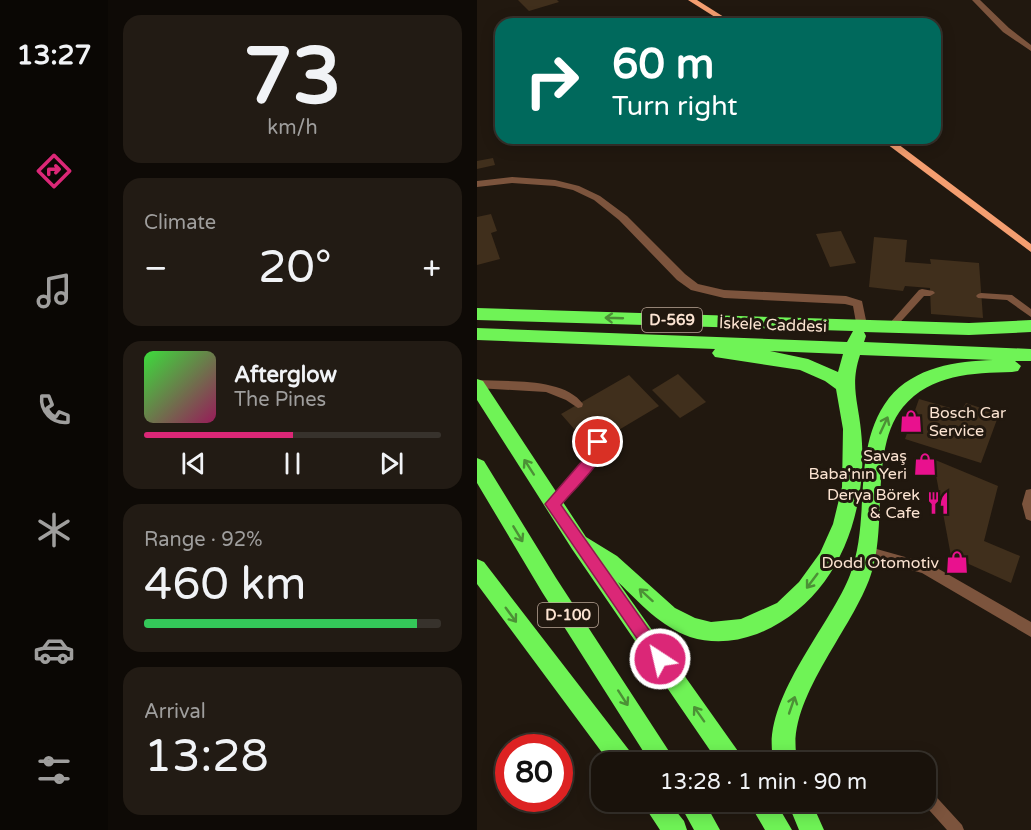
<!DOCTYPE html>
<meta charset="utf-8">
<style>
body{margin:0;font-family:"Varela Round",sans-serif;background:#221b14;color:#f1f3f6;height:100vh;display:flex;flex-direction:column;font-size:22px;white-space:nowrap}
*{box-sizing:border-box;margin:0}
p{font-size:20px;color:#9f9e9d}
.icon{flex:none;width:33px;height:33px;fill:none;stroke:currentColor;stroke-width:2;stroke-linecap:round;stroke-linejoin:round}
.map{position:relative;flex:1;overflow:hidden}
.side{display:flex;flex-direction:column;gap:15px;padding:15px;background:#0e0a06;width:369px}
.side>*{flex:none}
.banner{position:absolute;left:18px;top:18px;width:446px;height:126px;border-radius:18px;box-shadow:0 3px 15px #0003,0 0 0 2px #37322c;background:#00695c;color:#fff;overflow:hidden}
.speed{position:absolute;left:18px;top:734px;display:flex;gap:12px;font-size:30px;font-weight:700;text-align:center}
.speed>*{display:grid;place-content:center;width:78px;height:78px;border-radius:50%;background:#19120b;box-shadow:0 3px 15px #0003,0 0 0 2px #37322c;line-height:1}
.speed .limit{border:9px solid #d22;background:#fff;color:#111}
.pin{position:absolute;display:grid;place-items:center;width:51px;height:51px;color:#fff;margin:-26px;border:3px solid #fff;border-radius:50%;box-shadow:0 2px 6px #0007}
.me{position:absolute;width:66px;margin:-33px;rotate:325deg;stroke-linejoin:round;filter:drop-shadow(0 0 4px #0008)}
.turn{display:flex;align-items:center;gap:21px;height:126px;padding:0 18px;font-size:27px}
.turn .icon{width:78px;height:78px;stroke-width:2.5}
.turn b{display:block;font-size:42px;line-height:51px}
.big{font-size:45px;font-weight:600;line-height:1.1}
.side .tile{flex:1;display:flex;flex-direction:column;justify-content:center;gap:9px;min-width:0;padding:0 21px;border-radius:18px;background:#221b14}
.side .dial{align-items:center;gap:0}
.dial b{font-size:78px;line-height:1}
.song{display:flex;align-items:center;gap:18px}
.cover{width:72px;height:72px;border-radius:9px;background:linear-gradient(135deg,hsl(120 70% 55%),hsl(330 70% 35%))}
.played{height:6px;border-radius:3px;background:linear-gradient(90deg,#db2777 50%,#37322c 50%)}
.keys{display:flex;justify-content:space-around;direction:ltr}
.heat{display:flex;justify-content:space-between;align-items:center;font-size:33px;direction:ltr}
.charge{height:9px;border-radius:4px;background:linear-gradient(90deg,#34c759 92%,#37322c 0)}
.trip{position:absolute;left:114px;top:752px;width:345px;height:60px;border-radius:18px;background:#19120b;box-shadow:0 3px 15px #0003,0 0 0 2px #37322c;font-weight:600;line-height:60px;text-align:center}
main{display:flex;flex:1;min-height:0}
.tab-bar{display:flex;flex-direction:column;width:108px;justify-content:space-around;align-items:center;background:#0a0704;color:#9f9e9d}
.tab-bar .icon{width:42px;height:42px}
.tab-bar .on{color:#db2777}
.tab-bar b{font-size:27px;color:#f1f3f6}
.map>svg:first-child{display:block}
.building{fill:#402f1c}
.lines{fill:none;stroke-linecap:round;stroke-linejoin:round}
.lane{fill:#7c543d;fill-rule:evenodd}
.street{fill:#7c543d;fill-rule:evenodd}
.secondary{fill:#f49e70;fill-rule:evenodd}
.highway{fill:#6ff356;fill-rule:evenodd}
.oneway{stroke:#4c9036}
.route{fill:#db2777;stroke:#8e194d;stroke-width:1.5}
.labels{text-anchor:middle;stroke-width:6;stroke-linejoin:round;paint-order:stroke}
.shield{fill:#21180f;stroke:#baa798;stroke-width:1.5}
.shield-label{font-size:15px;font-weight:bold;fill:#fce4d2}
.street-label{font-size:16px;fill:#fce4d2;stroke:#21180f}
.poi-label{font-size:16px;fill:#fce4d2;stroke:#21180f;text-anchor:end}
</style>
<main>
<nav class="tab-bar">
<b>13:27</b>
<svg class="icon on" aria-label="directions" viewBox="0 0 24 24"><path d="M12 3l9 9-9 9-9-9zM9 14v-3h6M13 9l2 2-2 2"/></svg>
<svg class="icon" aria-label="music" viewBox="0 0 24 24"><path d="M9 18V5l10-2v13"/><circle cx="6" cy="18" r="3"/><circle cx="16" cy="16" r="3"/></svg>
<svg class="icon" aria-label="phone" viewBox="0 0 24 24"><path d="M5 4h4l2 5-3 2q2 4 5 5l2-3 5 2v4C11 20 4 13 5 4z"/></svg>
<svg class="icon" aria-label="climate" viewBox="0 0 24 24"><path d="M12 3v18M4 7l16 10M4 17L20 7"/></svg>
<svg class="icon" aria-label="car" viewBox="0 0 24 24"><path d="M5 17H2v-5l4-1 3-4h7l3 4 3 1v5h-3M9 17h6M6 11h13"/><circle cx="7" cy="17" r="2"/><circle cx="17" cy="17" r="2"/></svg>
<svg class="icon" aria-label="filters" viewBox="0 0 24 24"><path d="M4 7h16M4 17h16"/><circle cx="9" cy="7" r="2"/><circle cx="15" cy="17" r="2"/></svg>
</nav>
<section class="side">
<div class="tile dial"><b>73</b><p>km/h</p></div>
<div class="tile"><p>Climate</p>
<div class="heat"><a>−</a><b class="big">20°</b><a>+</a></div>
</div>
<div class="tile">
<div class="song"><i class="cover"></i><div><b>Afterglow</b><p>The Pines</p></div></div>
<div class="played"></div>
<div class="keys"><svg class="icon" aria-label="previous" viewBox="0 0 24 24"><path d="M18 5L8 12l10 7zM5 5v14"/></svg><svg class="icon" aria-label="pause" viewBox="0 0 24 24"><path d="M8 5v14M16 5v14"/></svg><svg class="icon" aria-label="next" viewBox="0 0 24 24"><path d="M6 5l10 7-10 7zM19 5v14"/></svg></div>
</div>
<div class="tile"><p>Range · 92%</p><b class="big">460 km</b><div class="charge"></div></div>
<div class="tile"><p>Arrival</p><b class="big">13:28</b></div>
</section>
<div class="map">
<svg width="554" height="830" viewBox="0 0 554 830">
<rect width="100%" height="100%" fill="#21180f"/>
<!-- building -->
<path class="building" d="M41 0H80L82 2 52 11Z
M16 158 18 165 0 169V161Z
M14 214 20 231 14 233 23 259 0 265V217Z
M364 231 379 263 353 267 339 234Z
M397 237 430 240 428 262 454 264 453 259 502 263 506 318 454 314 453 288 428 286 426 291 392 287Z
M201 374 229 402 203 418 175 390Z
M152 375 182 406 113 447 84 414Z
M442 399 484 411 489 403 522 414 504 463 428 439Z
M456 459 521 486 507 541 543 556 534 583 474 556Z"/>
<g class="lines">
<!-- lane -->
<path class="lane" d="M445 289 456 291 458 293 453 296H447L418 328H412L410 326 412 324 442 290Z
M504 293 535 295 554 309V317L530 300 501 298 499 296 501 294Z
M0 380C30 382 87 377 106 404L105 407 101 408 89 400 69 392 0 388Z
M121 438 125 439 127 447 115 467 80 507 76 509 72 507 70 504 72 501 107 461 117 447V439Z
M448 788 453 790 485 825 487 830H470L444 801H448Z"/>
<!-- street -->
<path class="street" d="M495 0H503L532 28 554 45V51L526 32Z
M35 177 78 180 102 186 123 196 150 216 208 274 221 284 247 290 369 296 385 301 390 325 384 329 380 328 376 306 368 304 247 298 214 290 200 280 142 220 117 200 96 190 78 186 35 183 0 187V181Z
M554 489V521L549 519 545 504 549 490Z
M389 546 453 564 554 622V637L445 573 384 556 382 552 384 548Z"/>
<!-- secondary -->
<path class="secondary" d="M211 0H220L258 24H249Z
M402 138H413L554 244V252Z"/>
<!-- highway -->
<path class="highway" d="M0 308 492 323 554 320V332L492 335 387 332 389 336 387 342 554 349V361H538L544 366 541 371 535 372C495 373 454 374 426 407 393 447 410 522 395 571 379 627 304 703 321 762H297C281 703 353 627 373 575 395 518 373 449 412 398 437 367 480 361 516 360L383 355C373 385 381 401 384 431 386 450 386 470 383 490 374 553 341 610 280 634 258 642 236 644 213 637 183 626 164 604 141 582L263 754 267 762H241L95 549 0 400V379L6 381 109 537 140 556 198 608 218 618 234 622 264 619 300 603 322 582 343 553 356 524 365 487 366 429 359 389 348 381 323 370 238 357 235 353 238 349 0 340V328L370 342 376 331 0 320ZM293 351 366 354 361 372 331 359Z
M0 458 7 461 79 578 199 762H173L65 592 0 483Z
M0 559 7 562 155 754 159 762H132L0 584Z
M164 801H191L207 821 210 830H183Z
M201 801H227L243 830H217Z
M271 801H298L315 830H288Z
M310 801H334L347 830H322Z"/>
</g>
<!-- one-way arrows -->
<defs><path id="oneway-shaft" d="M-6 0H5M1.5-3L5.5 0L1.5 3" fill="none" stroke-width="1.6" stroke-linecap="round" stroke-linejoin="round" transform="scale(1.5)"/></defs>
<g class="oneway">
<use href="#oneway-shaft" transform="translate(137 318) rotate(-178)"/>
<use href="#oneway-shaft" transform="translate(407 425) rotate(-65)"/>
<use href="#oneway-shaft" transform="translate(52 467) rotate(-123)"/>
<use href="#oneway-shaft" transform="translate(41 534) rotate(59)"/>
<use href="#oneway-shaft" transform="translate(335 581) rotate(127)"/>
<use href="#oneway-shaft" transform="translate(169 595) rotate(-138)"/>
<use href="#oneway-shaft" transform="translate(34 615) rotate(54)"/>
<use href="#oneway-shaft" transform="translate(146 698) rotate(57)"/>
<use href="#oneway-shaft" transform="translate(315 705) rotate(-71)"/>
<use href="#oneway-shaft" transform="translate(222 714) rotate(-125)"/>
</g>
<!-- route -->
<path class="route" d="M121 436 126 438C127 441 129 444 129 447 126 461 94 493 84 505L189 654 192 659 189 665 183 667 178 665 68 504 106 460 115 446 116 438Z"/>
<!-- icons -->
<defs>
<g id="shop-bare" transform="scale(1.8)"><path d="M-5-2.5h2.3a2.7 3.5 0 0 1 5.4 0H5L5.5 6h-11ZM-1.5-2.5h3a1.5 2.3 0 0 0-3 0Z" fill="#e9118e" stroke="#21180f" stroke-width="2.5" paint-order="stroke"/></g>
<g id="restaurant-bare" transform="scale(1.8)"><path d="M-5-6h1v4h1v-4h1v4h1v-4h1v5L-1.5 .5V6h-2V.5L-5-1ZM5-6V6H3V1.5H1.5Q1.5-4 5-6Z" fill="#e9118e" stroke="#21180f" stroke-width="2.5" paint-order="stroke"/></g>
</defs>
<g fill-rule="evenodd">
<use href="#shop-bare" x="434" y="421"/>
<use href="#shop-bare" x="448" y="464"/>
<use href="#restaurant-bare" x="461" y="503"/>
<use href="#shop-bare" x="480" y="562"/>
</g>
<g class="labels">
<!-- shield labels -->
<g class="shield">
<rect x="165" y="308" width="60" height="24" rx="4.5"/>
<rect x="61" y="603" width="60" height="24" rx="4.5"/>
</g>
<g class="shield-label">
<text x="195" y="325">D-569</text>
<text x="91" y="620">D-100</text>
</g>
<!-- street labels -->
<g class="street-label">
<text transform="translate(296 324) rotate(2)" y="6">İskele Caddesi</text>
</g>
<!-- poi labels -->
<g class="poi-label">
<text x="452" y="418" text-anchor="start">Bosch Car<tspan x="452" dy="18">Service</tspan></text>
<text x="430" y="461">Savaş<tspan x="430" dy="18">Baba'nın Yeri</tspan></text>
<text x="443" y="500">Derya Börek<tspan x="443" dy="18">&amp; Cafe</tspan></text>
<text x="462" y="568">Dodd Otomotiv</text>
</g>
</g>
</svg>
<div class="speed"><div class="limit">80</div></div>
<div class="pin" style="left:121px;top:442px;background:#d93025"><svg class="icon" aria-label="arrive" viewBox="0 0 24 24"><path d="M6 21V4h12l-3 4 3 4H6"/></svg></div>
<svg class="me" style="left:183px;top:659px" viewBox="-20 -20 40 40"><circle r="17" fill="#db2777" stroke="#fff" stroke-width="3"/><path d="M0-11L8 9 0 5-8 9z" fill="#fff"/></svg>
<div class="trip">13:28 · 1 min · 90 m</div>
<div class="banner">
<div class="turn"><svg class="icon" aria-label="right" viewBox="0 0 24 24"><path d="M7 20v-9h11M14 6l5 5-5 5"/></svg><div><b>60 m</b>Turn right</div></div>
</div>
</div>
</main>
